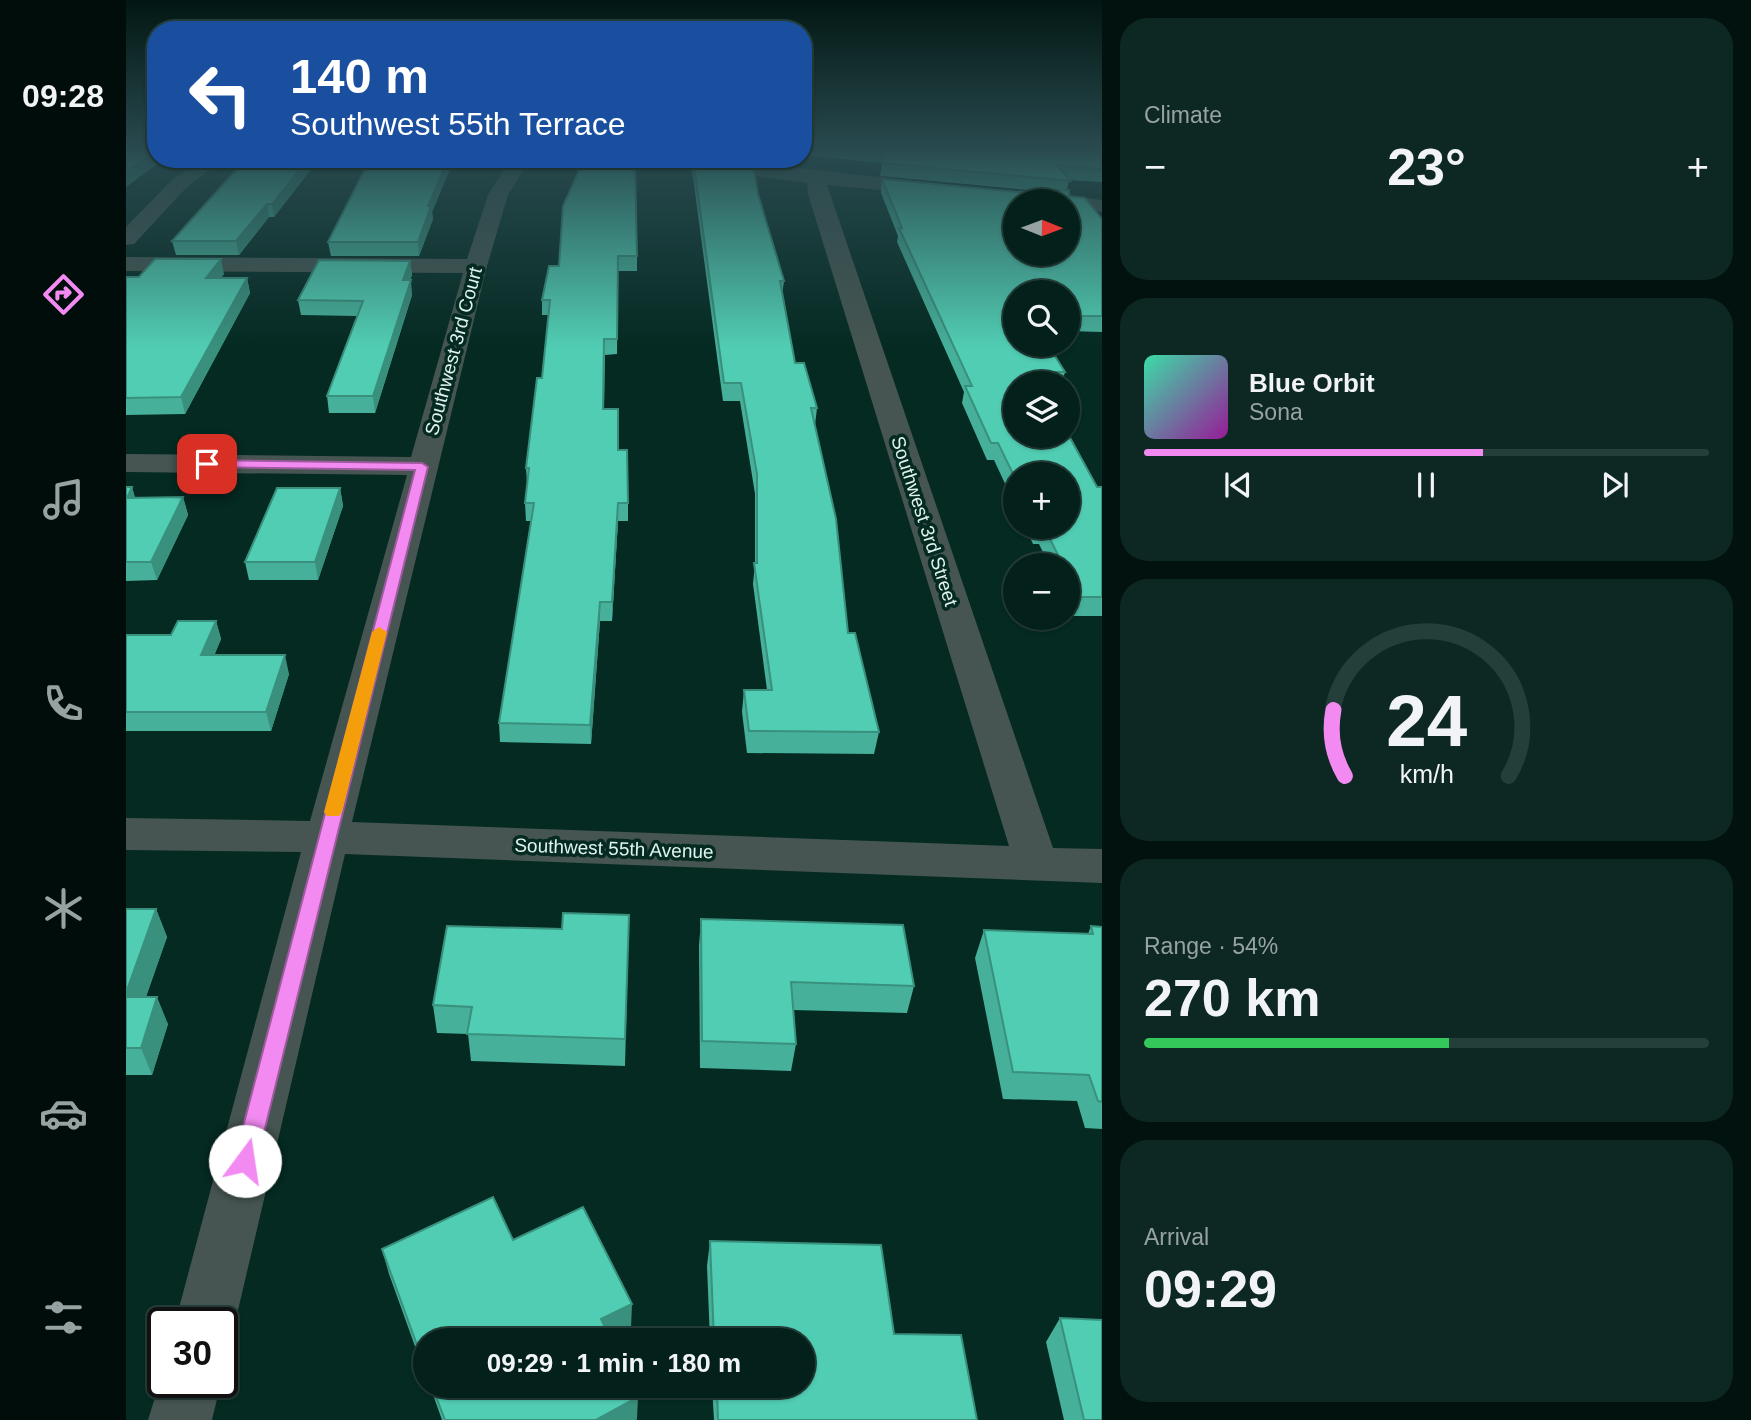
<!DOCTYPE html>
<meta charset="utf-8">
<style>
body{margin:0;font-family:Helvetica,sans-serif;background:#0d2823;color:#f1f3f6;height:100vh;display:flex;flex-direction:column;font-size:26px;white-space:nowrap}
*{box-sizing:border-box;margin:0}
p{font-size:23px;color:#97a3a2}
.icon{flex:none;width:38px;height:38px;fill:none;stroke:currentColor;stroke-width:2;stroke-linecap:round;stroke-linejoin:round}
.map{position:relative;flex:1;overflow:hidden}
.side{display:flex;flex-direction:column;gap:18px;padding:18px;background:#02120e;width:649px}
.side>*{flex:none}
.top-card{position:absolute;left:21px;top:21px;width:665px;height:147px;border-radius:28px;box-shadow:0 2px 5px #0004,0 0 0 2px #243e39;background:#1a4fa0;color:#fff;overflow:hidden}
.needle{width:46px;rotate:91deg}
.buttons{position:absolute;left:877px;top:189px;display:grid;gap:14px}
.buttons a{display:grid;place-items:center;width:77px;height:77px;border-radius:50%;background:#03201a;box-shadow:0 2px 5px #0004,0 0 0 2px #243e39;font-size:35px}
.speed{position:absolute;left:21px;top:1307px;display:flex;gap:14px;font-size:35px;font-weight:700;text-align:center}
.speed>*{display:grid;place-content:center;width:91px;height:91px;border-radius:50%;background:#03201a;box-shadow:0 2px 5px #0004,0 0 0 2px #243e39;line-height:1}
.speed .limit{border:4px solid #111;border-radius:10px;background:#fff;color:#111}
.pin{position:absolute;display:grid;place-items:center;width:60px;height:60px;color:#fff;margin:-30px;border-radius:14px;box-shadow:0 4px 10px #0006}
.me{position:absolute;width:77px;margin:-38px;rotate:14deg;stroke-linejoin:round;filter:drop-shadow(0 0 5px #0008)}
.turn{display:flex;align-items:center;gap:24px;height:147px;padding:0 28px;font-size:32px}
.turn .icon{width:91px;height:91px;stroke-width:2.5}
.turn b{display:block;font-size:49px;line-height:60px}
.big{font-size:52px;font-weight:700;line-height:1.1}
.side .card{flex:1;display:flex;flex-direction:column;justify-content:center;gap:10px;min-width:0;padding:0 24px;border-radius:28px;background:#0d2823}
.side .dial{align-items:center;gap:0}
.dial svg{height:182px;overflow:visible;fill:none;stroke:#243e39;stroke-width:7;stroke-linecap:round;text-anchor:middle}
.dial text{fill:#f1f3f6;stroke:none}
.song{display:flex;align-items:center;gap:21px}
.cover{width:84px;height:84px;border-radius:10px;background:linear-gradient(135deg,hsl(160 70% 55%),hsl(300 70% 35%))}
.played{height:7px;border-radius:4px;background:linear-gradient(90deg,#f28af2 60%,#243e39 60%)}
.keys{display:flex;justify-content:space-around;direction:ltr}
.heat{display:flex;justify-content:space-between;align-items:center;font-size:38px;direction:ltr}
.charge{height:10px;border-radius:5px;background:linear-gradient(90deg,#34c759 54%,#243e39 0)}
.trip{position:absolute;left:287px;top:1328px;width:402px;height:70px;border-radius:35px;background:#03201a;box-shadow:0 2px 5px #0004,0 0 0 2px #243e39;font-weight:700;line-height:70px;text-align:center}
main{display:flex;flex:1;min-height:0}
.dock{display:flex;flex-direction:column;width:126px;justify-content:space-around;align-items:center;background:#010d0a;color:#97a3a2}
.dock .icon{width:49px;height:49px}
.dock .active{color:#f28af2}
.dock b{font-size:32px;color:#f1f3f6}
.map>svg:first-child{display:block}
.lines{fill:none;stroke-linecap:round;stroke-linejoin:round}
.minor{fill:#465551;fill-rule:evenodd}
.wall{fill:#46b09a}
.shaded-wall{fill:#39907d}
.building{fill:#51cdb3;stroke:#39907d;stroke-width:2;fill-rule:evenodd}
.route{fill:#f28af2;stroke:#9d5a9d;stroke-width:2}
.slow{fill:#f59e0b}
.labels{text-anchor:middle;stroke-width:7;stroke-linejoin:round;paint-order:stroke}
.street-label{font-size:19px;fill:#e0f3ee;stroke:#042a22}
</style>
<main>
<nav class="dock">
<b>09:28</b>
<svg class="icon active" aria-label="directions" viewBox="0 0 24 24"><path d="M12 3l9 9-9 9-9-9zM9 14v-3h6M13 9l2 2-2 2"/></svg>
<svg class="icon" aria-label="music" viewBox="0 0 24 24"><path d="M9 18V5l10-2v13"/><circle cx="6" cy="18" r="3"/><circle cx="16" cy="16" r="3"/></svg>
<svg class="icon" aria-label="phone" viewBox="0 0 24 24"><path d="M5 4h4l2 5-3 2q2 4 5 5l2-3 5 2v4C11 20 4 13 5 4z"/></svg>
<svg class="icon" aria-label="climate" viewBox="0 0 24 24"><path d="M12 3v18M4 7l16 10M4 17L20 7"/></svg>
<svg class="icon" aria-label="car" viewBox="0 0 24 24"><path d="M5 17H2v-5l4-1 3-4h7l3 4 3 1v5h-3M9 17h6M6 11h13"/><circle cx="7" cy="17" r="2"/><circle cx="17" cy="17" r="2"/></svg>
<svg class="icon" aria-label="filters" viewBox="0 0 24 24"><path d="M4 7h16M4 17h16"/><circle cx="9" cy="7" r="2"/><circle cx="15" cy="17" r="2"/></svg>
</nav>
<div class="map">
<svg width="976" height="1420" viewBox="0 0 976 1420">
<rect width="100%" height="100%" fill="#042a22"/>
<g class="lines">
<!-- minor -->
<path class="minor" d="M76 159H98L60 188 8 244 0 245V227L46 180Z
M385 159H404L382 195 361 266 226 822 883 846 682 194 681 183 547 165 538 159H591L808 183 818 189 808 195 701 185 927 848 976 849V883L219 854 109 1323 100 1344 96 1346V1323H49L175 852 0 850V818L184 821 281 475 0 472V454L285 457 337 273 0 271V257L341 259 362 195Z
M942 196 976 200V212L942 208V201H932Z
M37 1372V1382H95L86 1420H22Z"/>
</g>
<!-- wall -->
<path class="wall" d="M677 149H976V182L943 180 941 190 943 196 976 219V332L942 331V292H889L939 372 936 383H889L971 487H976V616H946L942 605V565H923L913 544H907L899 527H942L889 474V505L868 460H861L836 403 838 392 771 242 772 236 755 193 756 179 892 192 913 191 754 176 756 163 677 155Z
M193 159 148 217H143L113 255H50L46 241Z
M244 159H328L306 212 307 219 293 256H205L202 242Z
M566 159H595L632 194 658 281 656 295 669 363 691 408 689 425 722 633 753 732 748 754 621 753 616 712 618 690H641L627 584 629 563V494L614 401H597L566 170Z
M437 206 511 256V271H492L491 354 479 355 478 409 492 450 502 503V521H492L486 621H474L465 744 374 742 373 723 405 521H400L399 503 401 483 400 468 416 378 423 315H416V300L433 266Z
M284 261 286 275 284 280 286 295 249 413H203L201 396 231 316 175 315 172 300Z
M98 274 95 278H121L124 293 59 414 0 415V277Z
M0 487H6L9 498 57 497 62 515 31 580 0 581Z
M214 488 217 506 192 580H123L119 562Z
M90 621 95 639 88 655 163 674 145 731H0V635H45Z
M0 909H30L41 937 20 997 42 1024 26 1075H0Z
M503 915 499 1066 345 1061 342 1034 311 1033 307 1005 436 929Z
M575 919 788 986 781 1013 667 1010 670 1044 665 1071 574 1068 573 946Z
M965 926 976 927V1129L959 1128 951 1101 877 1099 849 958 858 930 962 934Z
M387 1240 505 1328 299 1340V1374L263 1274 256 1249Z
M584 1241 768 1334 851 1420H588L586 1386H677V1340H584L581 1266Z
M934 1318 976 1420H938L920 1342Z
M304 1386H507L511 1419 510 1420H316Z"/>
<!-- shaded-wall -->
<path class="shaded-wall" d="M30 150V159H38L0 187V172Z
M182 159H193L148 217 146 204Z
M322 159H328L306 212 307 219 293 256 292 242 302 206Z
M141 204 143 217 113 255 110 241Z
M95 259 98 274 83 293 80 278Z
M284 261 286 275 279 295 277 280Z
M121 278 124 293 59 414 55 397Z
M285 280 286 295 249 413 247 396Z
M6 487 11 505 1 498Z
M214 488 217 506 192 580 189 562Z
M57 497 62 515 31 580 25 562Z
M492 503V521L486 621V602Z
M474 602V621L465 744 464 725Z
M90 621 95 639 81 674 75 655Z
M159 655 163 674 145 731 140 712Z
M30 909 41 937 10 1024 0 1000V993Z
M31 997 42 1024 26 1075 15 1048Z
M506 1304 505 1328 481 1340 475 1319Z
M512 1397 511 1419 510 1420H470Z"/>
<!-- building -->
<path class="building" d="M0 149H30V150L0 172Z
M744 149H976V169L932 166 944 181 756 163 758 151Z
M120 159H182L146 204H141L110 241H46Z
M244 159H322L302 206H305L292 242H202Z
M458 159H509L511 256H492L491 339H478L477 409H492V450H501L502 503H492L486 602H474L464 725 373 723 408 503H399L403 468H400L411 378H416L424 300H416L423 266H433L437 206Z
M567 159H595L627 163 632 194 658 281H654L669 363H678L691 408H685L710 519 722 633H729L753 732 623 731 618 690H646L628 563H631V474L615 383H598Z
M756 179 892 192 943 190V196L959 198 976 219V316H942V292H889V345H922L939 372H907L913 383H889V436H942V434L971 487H976V597H952L942 575V565H937L918 527H942V474H889V478L872 443H865L839 386H846L773 228H776ZM889 201H942V254H889Z
M29 259H95L80 278H121L55 397 0 398V277H13Z
M193 260 284 261 277 280H285L247 396H201L237 301 172 300Z
M0 487H6L1 498 57 497 25 562H0Z
M151 488H214L189 562H119Z
M52 621H90L75 655H159L140 712H0V635H45Z
M0 909H30L0 993Z
M437 913 503 915 499 1039 341 1034 346 1007 307 1005 321 926 436 929Z
M575 919 777 925 788 986 665 982 670 1044 576 1041Z
M965 926 976 927V1102L972 1101 963 1075 887 1072 858 930 967 934Z
M0 997H31L15 1048H0Z
M367 1197 387 1240 457 1207 506 1304 475 1319 485 1340H299V1367L256 1249Z
M584 1241 755 1245 768 1334 835 1335 851 1420H592L591 1386H677V1340H588Z
M934 1318 976 1320V1420H958Z
M306 1386H507L512 1397 470 1420H319Z"/>
<!-- sky -->
<linearGradient id="sky" x2="0" y2="1"><stop stop-color="#021713"/><stop offset="0.43" stop-color="#294a4f"/><stop offset="1" stop-color="#294a4f" stop-opacity="0"/></linearGradient>
<rect width="976" height="348" fill="url(#sky)"/>
<!-- route -->
<path class="route" d="M81 460 296 463 302 467 131 1161 127 1168 119 1171 111 1168 108 1161 289 470 76 467V462Z"/>
<!-- slow -->
<path class="slow" d="M253 627 261 632 216 812 213 816H201L198 812 246 632Z"/>
<g class="labels">
<!-- street labels -->
<g class="street-label">
<text transform="translate(327 351) rotate(-75)" y="7">Southwest 3rd Court</text>
<text transform="translate(799 521) rotate(72)" y="7">Southwest 3rd Street</text>
<text transform="translate(488 848) rotate(2)" y="7">Southwest 55th Avenue</text>
</g>
</g>
</svg>
<div class="buttons">
<a><svg class="needle" viewBox="-14 -14 28 28"><path d="M0-13l5 13h-10z" fill="#e53935"/><path d="M0 13l5-13h-10z" fill="#97a3a2"/></svg></a>
<a><svg class="icon" aria-label="search" viewBox="0 0 24 24"><circle cx="10" cy="10" r="6"/><path d="M15 15l6 6"/></svg></a>
<a><svg class="icon" aria-label="layers" viewBox="0 0 24 24"><path d="M12 4l9 5-9 5-9-5zM3 14l9 5 9-5"/></svg></a>
<a>+</a>
<a>−</a>
</div>
<div class="speed"><div class="limit">30</div></div>
<div class="pin" style="left:81px;top:464px;background:#d93025"><svg class="icon" aria-label="arrive" viewBox="0 0 24 24"><path d="M6 21V4h12l-3 4 3 4H6"/></svg></div>
<svg class="me" style="left:119px;top:1161px" viewBox="-20 -20 40 40"><circle r="19" fill="#fff"/><path d="M0-13L10 11 0 6-10 11z" fill="#f28af2"/></svg>
<div class="trip">09:29 · 1 min · 180 m</div>
<div class="top-card">
<div class="turn"><svg class="icon" aria-label="left" viewBox="0 0 24 24"><path d="M17 20v-9H6M10 6l-5 5 5 5"/></svg><div><b>140 m</b>Southwest 55th Terrace</div></div>
</div>
</div>
<section class="side">
<div class="card"><p>Climate</p>
<div class="heat"><a>−</a><b class="big">23°</b><a>+</a></div>
</div>
<div class="card">
<div class="song"><i class="cover"></i><div><b>Blue Orbit</b><p>Sona</p></div></div>
<div class="played"></div>
<div class="keys"><svg class="icon" aria-label="previous" viewBox="0 0 24 24"><path d="M18 5L8 12l10 7zM5 5v14"/></svg><svg class="icon" aria-label="pause" viewBox="0 0 24 24"><path d="M8 5v14M16 5v14"/></svg><svg class="icon" aria-label="next" viewBox="0 0 24 24"><path d="M6 5l10 7-10 7zM19 5v14"/></svg></div>
</div>
<div class="card dial"><svg viewBox="0 0 100 80">
<path d="M14 69A42 42 0 1 1 86 69"/>
<path d="M14 69A42 42 0 0 1 9 40" stroke="#f28af2"/>
<text x="50" y="56" font-size="32" font-weight="700">24</text>
<text x="50" y="72" font-size="11">km/h</text>
</svg></div>
<div class="card"><p>Range · 54%</p><b class="big">270 km</b><div class="charge"></div></div>
<div class="card"><p>Arrival</p><b class="big">09:29</b></div>
</section>
</main>
